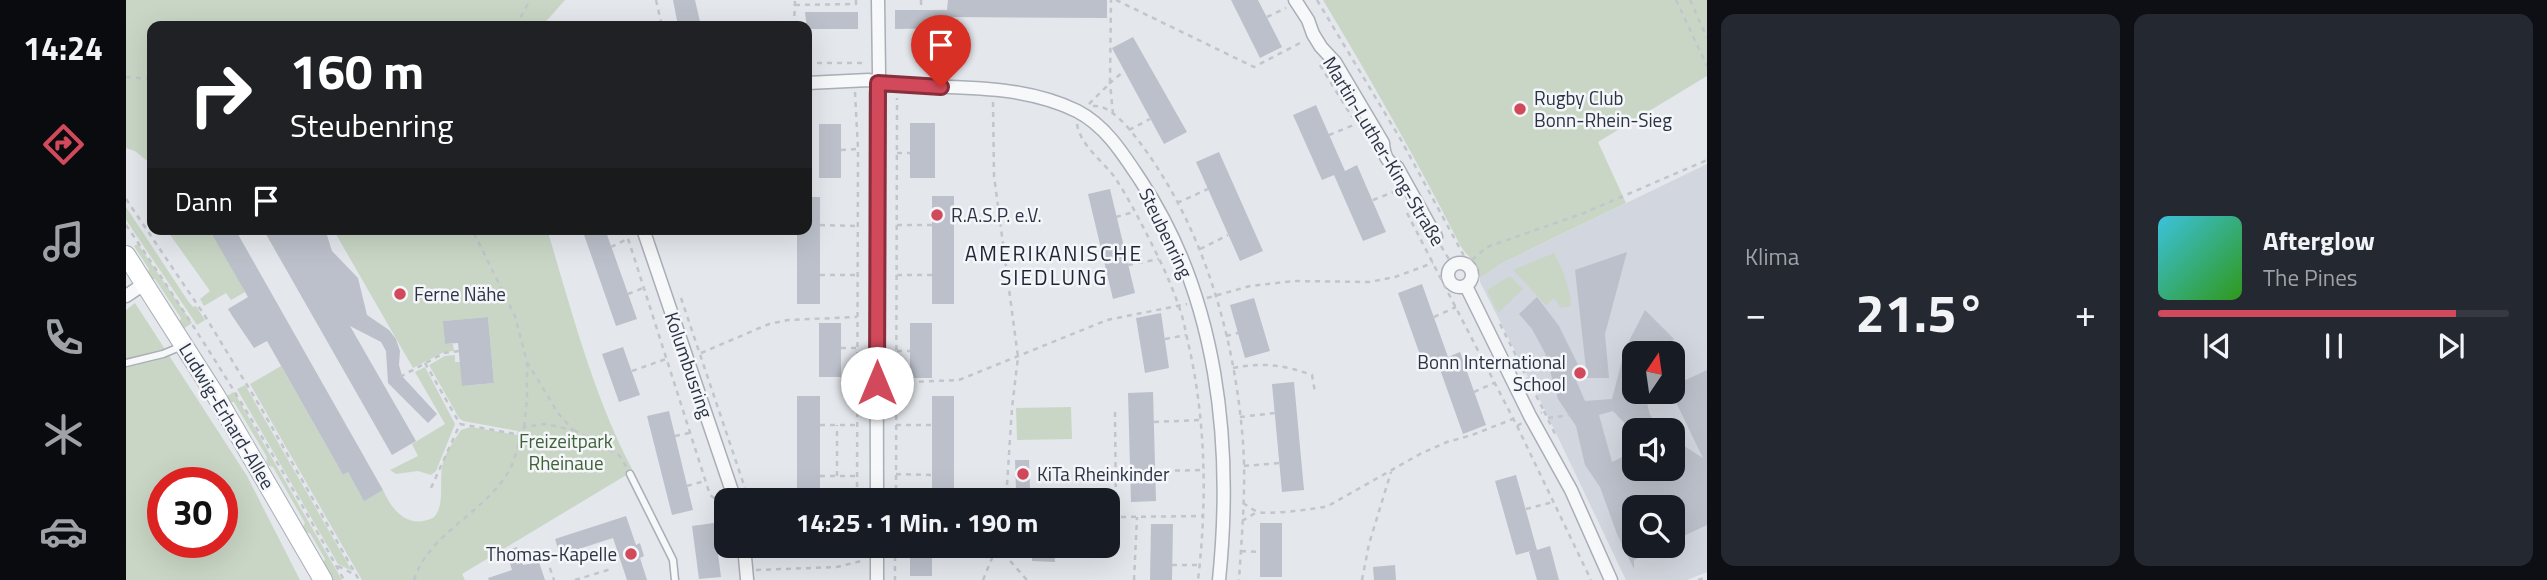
<!DOCTYPE html>
<html lang="de">
<meta charset="utf-8">
<style>
body{margin:0;font-family:"Titillium Web",sans-serif;background:#242831;color:#f1f3f6;height:100vh;display:flex;flex-direction:column;font-size:26px;white-space:nowrap}
*{box-sizing:border-box;margin:0}
p{font-size:23px;color:#9ea1a6}
.icon{flex:none;width:38px;height:38px;fill:none;stroke:currentColor;stroke-width:2;stroke-linecap:round;stroke-linejoin:round}
.map{position:relative;flex:1;overflow:hidden}
.panel{display:flex;flex-direction:column;gap:14px;padding:14px;background:#0d0f14;width:840px}
.panel>*{flex:none}
.hud{position:absolute;left:21px;top:21px;width:665px;height:214px;border-radius:14px;box-shadow:0 7px 28px #0002;background:#202124;color:#fff;overflow:hidden}
.needle{width:46px;rotate:13deg}
.fabs{position:absolute;left:1496px;top:341px;display:grid;gap:14px}
.fabs a{display:grid;place-items:center;width:63px;height:63px;border-radius:14px;background:#171b24;box-shadow:0 7px 28px #0002;font-size:35px}
.speed{position:absolute;left:21px;top:467px;display:flex;gap:14px;font-size:35px;font-weight:700;text-align:center}
.speed>*{display:grid;place-content:center;width:91px;height:91px;border-radius:50%;background:#171b24;box-shadow:0 7px 28px #0002;line-height:1}
.speed .limit{border:10px solid #d22;background:#fff;color:#111}
.pin{position:absolute;display:grid;place-items:center;width:60px;height:60px;color:#fff;margin:-72px -30px;border-radius:50% 50% 50% 0;rotate:-45deg;box-shadow:0 0 7px #0007}
.pin .icon{rotate:45deg}
.me{position:absolute;width:77px;margin:-38px;rotate:0deg;stroke-linejoin:round;filter:drop-shadow(0 0 5px #0008)}
.turn{display:flex;align-items:center;gap:24px;height:147px;padding:0 28px;font-size:32px}
.turn .icon{width:91px;height:91px;stroke-width:2.5}
.turn b{display:block;font-size:49px;line-height:60px}
.then{display:flex;align-items:center;height:66px;padding:0 28px;background:#0003;gap:14px;font-size:26px}
.big{font-size:52px;font-weight:700;line-height:1.1}
.panel .card{flex:1;display:flex;flex-direction:column;justify-content:center;gap:10px;min-width:0;padding:0 24px;border-radius:14px;background:#242831}
.song{display:flex;align-items:center;gap:21px}
.cover{width:84px;height:84px;border-radius:10px;background:linear-gradient(135deg,hsl(190 70% 55%),hsl(110 70% 35%))}
.played{height:7px;border-radius:4px;background:linear-gradient(90deg,#d1495b 85%,#363941 85%)}
.keys{display:flex;justify-content:space-around;direction:ltr}
.heat{display:flex;justify-content:space-between;align-items:center;font-size:38px;direction:ltr}
.panel .tiles{flex:1;display:grid;gap:14px;grid-template-columns:repeat(2,1fr)}
.trip{position:absolute;left:588px;top:488px;width:406px;height:70px;border-radius:14px;background:#171b24;box-shadow:0 7px 28px #0002;font-weight:700;line-height:70px;text-align:center}
main{display:flex;flex:1;min-height:0}
.tab-bar{display:flex;flex-direction:column;width:126px;justify-content:space-around;align-items:center;background:#090b0e;color:#9ea1a6}
.tab-bar .icon{width:49px;height:49px}
.tab-bar .current{color:#d1495b}
.tab-bar b{font-size:32px;color:#f1f3f6}
.map>svg:first-child{display:block}
.built{fill:#d2d6de;fill-rule:evenodd}
.green{fill:#c9d6c5;fill-rule:evenodd}
.building{fill:#bbc0ca}
.lines{fill:none;stroke-linecap:round;stroke-linejoin:round}
.lane-casing{stroke:#a9aeb7;stroke-width:9}
.street-casing{stroke:#a9aeb7;stroke-width:15}
.secondary-casing{stroke:#a9aeb7;stroke-width:20}
.path{stroke:#c2c5cb;stroke-width:2.5;stroke-dasharray:5 5;stroke-linecap:butt}
.lane{stroke:#f7f8fa;stroke-width:6}
.street{stroke:#f7f8fa;stroke-width:12}
.secondary{stroke:#fff;stroke-width:18}
.route-casing{stroke:#882f3b;stroke-width:18}
.route{stroke:#d1495b;stroke-width:12}
.poi-dot{fill:#d1495b;stroke:#f4f6f9;stroke-width:2.5}
.labels{text-anchor:middle;stroke-width:5;stroke-linejoin:round;paint-order:stroke}
.poi-label{font-size:19px;fill:#2b3445;stroke:#f4f6f9;text-anchor:start}
.street-label{font-size:19px;fill:#2b3445;stroke:#f4f6f9}
.park-label{font-size:19px;fill:#3f6138;stroke:#f4f6f9}
.neighbourhood-label{font-size:21px;letter-spacing:2px;fill:#1d2536;stroke:#f4f6f9}
</style>
<main>
<nav class="tab-bar">
<b>14:24</b>
<svg class="icon current" aria-label="directions" viewBox="0 0 24 24"><path d="M12 3l9 9-9 9-9-9zM9 14v-3h6M13 9l2 2-2 2"/></svg>
<svg class="icon" aria-label="music" viewBox="0 0 24 24"><path d="M9 18V5l10-2v13"/><circle cx="6" cy="18" r="3"/><circle cx="16" cy="16" r="3"/></svg>
<svg class="icon" aria-label="phone" viewBox="0 0 24 24"><path d="M5 4h4l2 5-3 2q2 4 5 5l2-3 5 2v4C11 20 4 13 5 4z"/></svg>
<svg class="icon" aria-label="climate" viewBox="0 0 24 24"><path d="M12 3v18M4 7l16 10M4 17L20 7"/></svg>
<svg class="icon" aria-label="car" viewBox="0 0 24 24"><path d="M5 17H2v-5l4-1 3-4h7l3 4 3 1v5h-3M9 17h6M6 11h13"/><circle cx="7" cy="17" r="2"/><circle cx="17" cy="17" r="2"/></svg>
</nav>
<div class="map">
<svg width="1581" height="580" viewBox="0 0 1581 580">
<rect width="100%" height="100%" fill="#e4e7ec"/>
<!-- built -->
<path class="built" d="M1581 164V572L1561 580H1500L1418 408 1354 282V278L1376 263ZM1508 354H1547V392H1508ZM1508 430H1547V469H1508ZM1508 508H1547V546H1508Z"/>
<!-- green -->
<path class="green" d="M0 0H439L416 26H26V165L9 151 0 148Z
M1197 0H1581V76L1472 142 1500 203 1376 263 1354 278C1352 259 1341 259 1333 243 1291 160 1245 80 1197 0Z
M0 207 62 301 67 307 70 306 79 320 71 325 0 220Z
M40 229H87L119 292 105 300 100 293 78 306 74 299 84 291Z
M207 229H421C446 312 467 395 507 471L336 574 339 580H236L124 384 155 366 217 475 222 472 238 500 257 490C267 512 282 529 307 518 321 505 311 479 318 459 322 449 329 439 335 430L345 427 391 435 392 431 337 421 333 418 303 365 319 356 329 355V362H334L337 386 368 383 362 317 318 321 319 344H327L328 351 318 352 287 368Z
M12 244 66 323 57 329 53 324 55 318 29 279H24L21 275 23 269 8 246Z
M1428 253C1437 270 1444 287 1445 306L1435 308 1428 298 1420 305 1387 270Z
M1384 276 1397 289 1372 313 1361 290Z
M9 303 121 476 174 580H0V310ZM37 483H96V542H37Z
M299 367 329 424 310 471 305 475 292 471 270 474 264 470 292 456 286 444 319 424 289 372Z
M119 385 226 571 212 564 111 389Z
M108 392 216 580H207L197 564 199 559 184 533 178 532 176 528 179 523 147 467 140 465 141 457 108 402H102L99 397Z
M945 407 946 439 891 440 890 408Z"/>
<!-- building -->
<path class="building" d="M547 0H569L575 26H552Z
M822 0H981V18L821 17V28L769 29V10H821Z
M1105 0H1132L1156 47 1134 58Z
M679 12H732V29H681Z
M1007 37 1061 132 1038 144 986 48Z
M1190 105 1219 171 1231 165 1260 232 1237 241 1208 175 1196 180 1167 115Z
M784 123H809V178H784Z
M693 124H715V178H693Z
M1093 152 1137 251 1114 261 1070 162Z
M984 189 1009 293 987 299 962 194Z
M806 196H828V304H806Z
M681 197H694V304H671V229H681Z
M83 229H109L257 490 238 501 222 472 217 475 141 341 128 348 107 317 102 309 122 297Z
M137 229H199L206 251 232 278 241 315 263 330 270 339 274 351 273 365 276 376 311 414 302 423 262 383 260 351 255 342 224 326 290 441 266 455Z
M456 229H479L511 319 490 326Z
M1501 252 1479 334 1483 378H1461L1449 270Z
M1296 284 1322 357 1334 352 1360 425 1337 434 1311 361 1298 366 1272 293Z
M1411 297 1433 326 1459 379 1450 380 1459 401 1486 399 1499 349 1519 310 1548 339 1534 354H1508V392H1518L1524 415 1536 430H1505L1487 411 1473 415 1486 462 1508 451V469H1547V439L1577 458 1547 396V386L1581 370V525L1547 541V508H1508V546H1537L1508 560V569L1491 534 1474 487 1459 465 1450 426 1432 399 1419 353 1406 329 1393 314Z
M1128 298 1144 351 1119 358 1104 305Z
M1035 313 1043 368 1019 373 1010 318Z
M362 317 368 383 336 386 332 343 319 344 317 321Z
M693 323H715V377H693Z
M784 323H806V378H784Z
M497 347 514 395 493 402 476 354Z
M1168 382 1178 490 1156 492 1146 384Z
M1027 392 1030 501 1005 502 1002 393Z
M671 396H694V500H671Z
M806 396H828V500H806Z
M543 411 567 510 546 515 521 416Z
M889 460H903L904 489 952 488V500H885V489H890Z
M1390 475 1411 550 1424 546 1433 580H1411L1403 552 1405 551 1390 555 1369 481Z
M500 516 510 545 514 543 518 556 514 558 521 580H501L487 538 434 555 429 539Z
M588 523 595 577 573 579 566 526Z
M1134 523H1156V577H1134Z
M1025 524H1047L1046 580H1024Z
M784 546H806V576H784Z
M886 546H928L929 562 906 561V555L886 556Z
M391 547 397 565 413 562 419 580H363L362 578 386 570 380 551Z
M1269 565 1270 580H1248L1247 567Z"/>
<g class="lines">
<!-- lane casing -->
<g class="lane-casing">
<path id="lane" d="M0 363 37 354 56 346
M504 474 547 560 549 580"/>
</g>
<!-- street casing -->
<g class="street-casing">
<path id="street" d="M1169 0 1182 20 1187 34 1195 47 1209 62 1257 143C1258 155 1260 161 1271 167L1310 237
M681 83 743 80 763 85C825 88 894 83 951 111 980 126 997 154 1015 181 1092 298 1107 443 1093 580
M517 229 609 500
M1322 275a12 12 0 1 1 24 0a12 12 0 1 1-24 0Z
M1340 286 1404 416 1445 490 1485 580
M0 296 18 284
M751 500 750 93 753 73 752 0
M618 546 621 579
M751 546V580"/>
</g>
<!-- secondary casing -->
<g class="secondary-casing">
<path id="secondary" d="M0 255 90 396 197 580"/>
</g>
<!-- path -->
<path class="path" d="M530 0 536 26
M795 0V10
M990 0 1128 67 1178 41
M1191 0 1275 140 1338 256C1350 261 1353 268 1352 281
M1550 0 1581 66
M1564 0 1581 38
M669 5 730 4V0
M1141 17 1160 8
M390 26 404 0
M668 26 669 0
M681 63H740
M1194 65 1226 117
M0 77 26 79
M729 92 732 149 731 500
M867 102 868 176 892 357 886 408 880 500
M963 104 984 83 985 0
M967 106C985 104 1005 131 1015 144 1076 226 1107 331 1116 431 1121 480 1116 531 1113 580
M987 114 984 83 998 71
M951 124C954 144 974 159 987 175 997 189 1006 206 1014 221 1028 248 1042 275 1052 304 1058 319 1060 335 1064 351 1080 426 1081 504 1072 580
M1003 130 1024 119
M1203 135 1230 124
M715 150 732 149
M771 153H784
M0 199 79 316 135 408 233 580
M1247 200 1270 191
M1051 203 1082 189
M1281 213 1391 426 1396 423
M990 217 1008 212
M0 225C79 340 151 458 218 580
M694 225 731 226
M771 225H806
M499 229 584 495 597 504
M1315 246 1327 266
M485 247 501 239
M1074 249 1102 235
M1346 260 1361 247 1458 213 1581 160
M1002 265 1033 259
M694 275H731
M771 275H806
M502 294 517 288
M555 298 621 494
M1081 298 1124 286 1168 281 1243 282 1269 277 1307 263
M1308 317 1330 307
M1374 324 1418 411 1415 413
M1100 336 1112 333
M1039 339 1060 335
M715 348H731
M771 351H784
M575 353 643 324 662 320 731 317
M299 363 334 424
M1107 368C1137 362 1158 365 1186 375L1189 392
M506 371 540 359
M274 377 318 353 333 351
M763 383 833 380 981 320 1061 304
M1348 392 1368 383
M1418 411 1429 434
M989 412 990 517 1078 516
M1114 417 1149 413
M1422 418 1444 415
M1028 422 1074 420
M694 425H731
M770 425H806
M1391 426 1465 580
M398 427 401 399V362
M448 430 493 455 501 468
M549 436 563 433
M1118 466 1154 463
M1029 471 1078 470
M770 474 806 475
M694 476H731
M711 476V425
M561 486 579 481
M305 488 334 424 395 435
M770 500 771 98
M1117 503C1122 506 1127 510 1132 512 1141 515 1191 509 1202 506L1294 454 1321 442 1346 435 1387 419
M1400 509 1427 502
M1116 521 1131 512
M731 546 739 557
M769 546V580
M871 546 901 580
M591 548 604 546
M770 550H784
M1115 551 1134 552
M395 562 419 554 428 580
M1046 565H1074
M212 566 231 576
M630 570 711 567 739 560
M288 580C304 531 360 513 384 469 390 457 393 441 398 427L419 424 447 430 432 413 401 362 389 316 346 229
M449 580 485 569
M857 580 871 546
M1008 580 1011 517
M1236 580 1243 544 1265 472
M1572 580 1581 577"/>
<!-- lane -->
<use href="#lane" class="lane"/>
<!-- street -->
<use href="#street" class="street"/>
<!-- secondary -->
<use href="#secondary" class="secondary"/>
</g>
<g class="lines">
<!-- route casing -->
<g class="route-casing">
<path id="route" d="M751 383 752 83 815 87"/>
</g>
<!-- route -->
<use href="#route" class="route"/>
</g>
<!-- markers -->
<g class="poi-dot">
<circle cx="1394" cy="109" r="7"/>
<circle cx="811" cy="215" r="7"/>
<circle cx="274" cy="294" r="7"/>
<circle cx="1454" cy="373" r="7"/>
<circle cx="897" cy="474" r="7"/>
<circle cx="505" cy="554" r="7"/>
</g>
<g class="labels">
<!-- poi labels -->
<g class="poi-label">
<text x="1408" y="105">Rugby Club<tspan x="1408" dy="22">Bonn-Rhein-Sieg</tspan></text>
<text x="825" y="222">R.A.S.P. e.V.</text>
<text x="288" y="301">Ferne Nähe</text>
<text x="1440" y="369" text-anchor="end">Bonn International<tspan x="1440" dy="22">School</tspan></text>
<text x="911" y="481">KiTa Rheinkinder</text>
<text x="491" y="561" text-anchor="end">Thomas-Kapelle</text>
</g>
<!-- street labels -->
<g class="street-label">
<text transform="translate(1258 151) rotate(59)" y="7">Martin-Luther-King-Straße</text>
<text transform="translate(1040 233) rotate(64)" y="7">Steubenring</text>
<text transform="translate(563 365) rotate(71)" y="7">Kolumbusring</text>
<text transform="translate(101 416) rotate(59)" y="7">Ludwig-Erhard-Allee</text>
</g>
<!-- park labels -->
<g class="park-label">
<text x="440" y="448">Freizeitpark<tspan x="440" dy="22">Rheinaue</tspan></text>
</g>
<!-- neighbourhood labels -->
<g class="neighbourhood-label">
<text x="928" y="261">AMERIKANISCHE<tspan x="928" dy="24">SIEDLUNG</tspan></text>
</g>
</g>
</svg>
<div class="fabs">
<a><svg class="needle" viewBox="-14 -14 28 28"><path d="M0-13l5 13h-10z" fill="#e53935"/><path d="M0 13l5-13h-10z" fill="#9ea1a6"/></svg></a>
<a><svg class="icon" aria-label="sound" viewBox="0 0 24 24"><path d="M4 9h4l5-4v14l-5-4H4zM17 9q2 3 0 6"/></svg></a>
<a><svg class="icon" aria-label="search" viewBox="0 0 24 24"><circle cx="10" cy="10" r="6"/><path d="M15 15l6 6"/></svg></a>
</div>
<div class="speed"><div class="limit">30</div></div>
<div class="pin" style="left:815px;top:87px;background:#d93025"><svg class="icon" aria-label="arrive" viewBox="0 0 24 24"><path d="M6 21V4h12l-3 4 3 4H6"/></svg></div>
<svg class="me" style="left:751px;top:383px" viewBox="-20 -20 40 40"><circle r="19" fill="#fff"/><path d="M0-13L10 11 0 6-10 11z" fill="#d1495b"/></svg>
<div class="trip">14:25 · 1 Min. · 190 m</div>
<div class="hud">
<div class="turn"><svg class="icon" aria-label="right" viewBox="0 0 24 24"><path d="M7 20v-9h11M14 6l5 5-5 5"/></svg><div><b>160 m</b>Steubenring</div></div>
<div class="then">Dann<svg class="icon" aria-label="arrive" viewBox="0 0 24 24"><path d="M6 21V4h12l-3 4 3 4H6"/></svg></div>
</div>
</div>
<section class="panel">
<div class="tiles">
<div class="card"><p>Klima</p>
<div class="heat"><a>−</a><b class="big">21.5°</b><a>+</a></div>
</div>
<div class="card">
<div class="song"><i class="cover"></i><div><b>Afterglow</b><p>The Pines</p></div></div>
<div class="played"></div>
<div class="keys"><svg class="icon" aria-label="previous" viewBox="0 0 24 24"><path d="M18 5L8 12l10 7zM5 5v14"/></svg><svg class="icon" aria-label="pause" viewBox="0 0 24 24"><path d="M8 5v14M16 5v14"/></svg><svg class="icon" aria-label="next" viewBox="0 0 24 24"><path d="M6 5l10 7-10 7zM19 5v14"/></svg></div>
</div>
</div>
</section>
</main>
